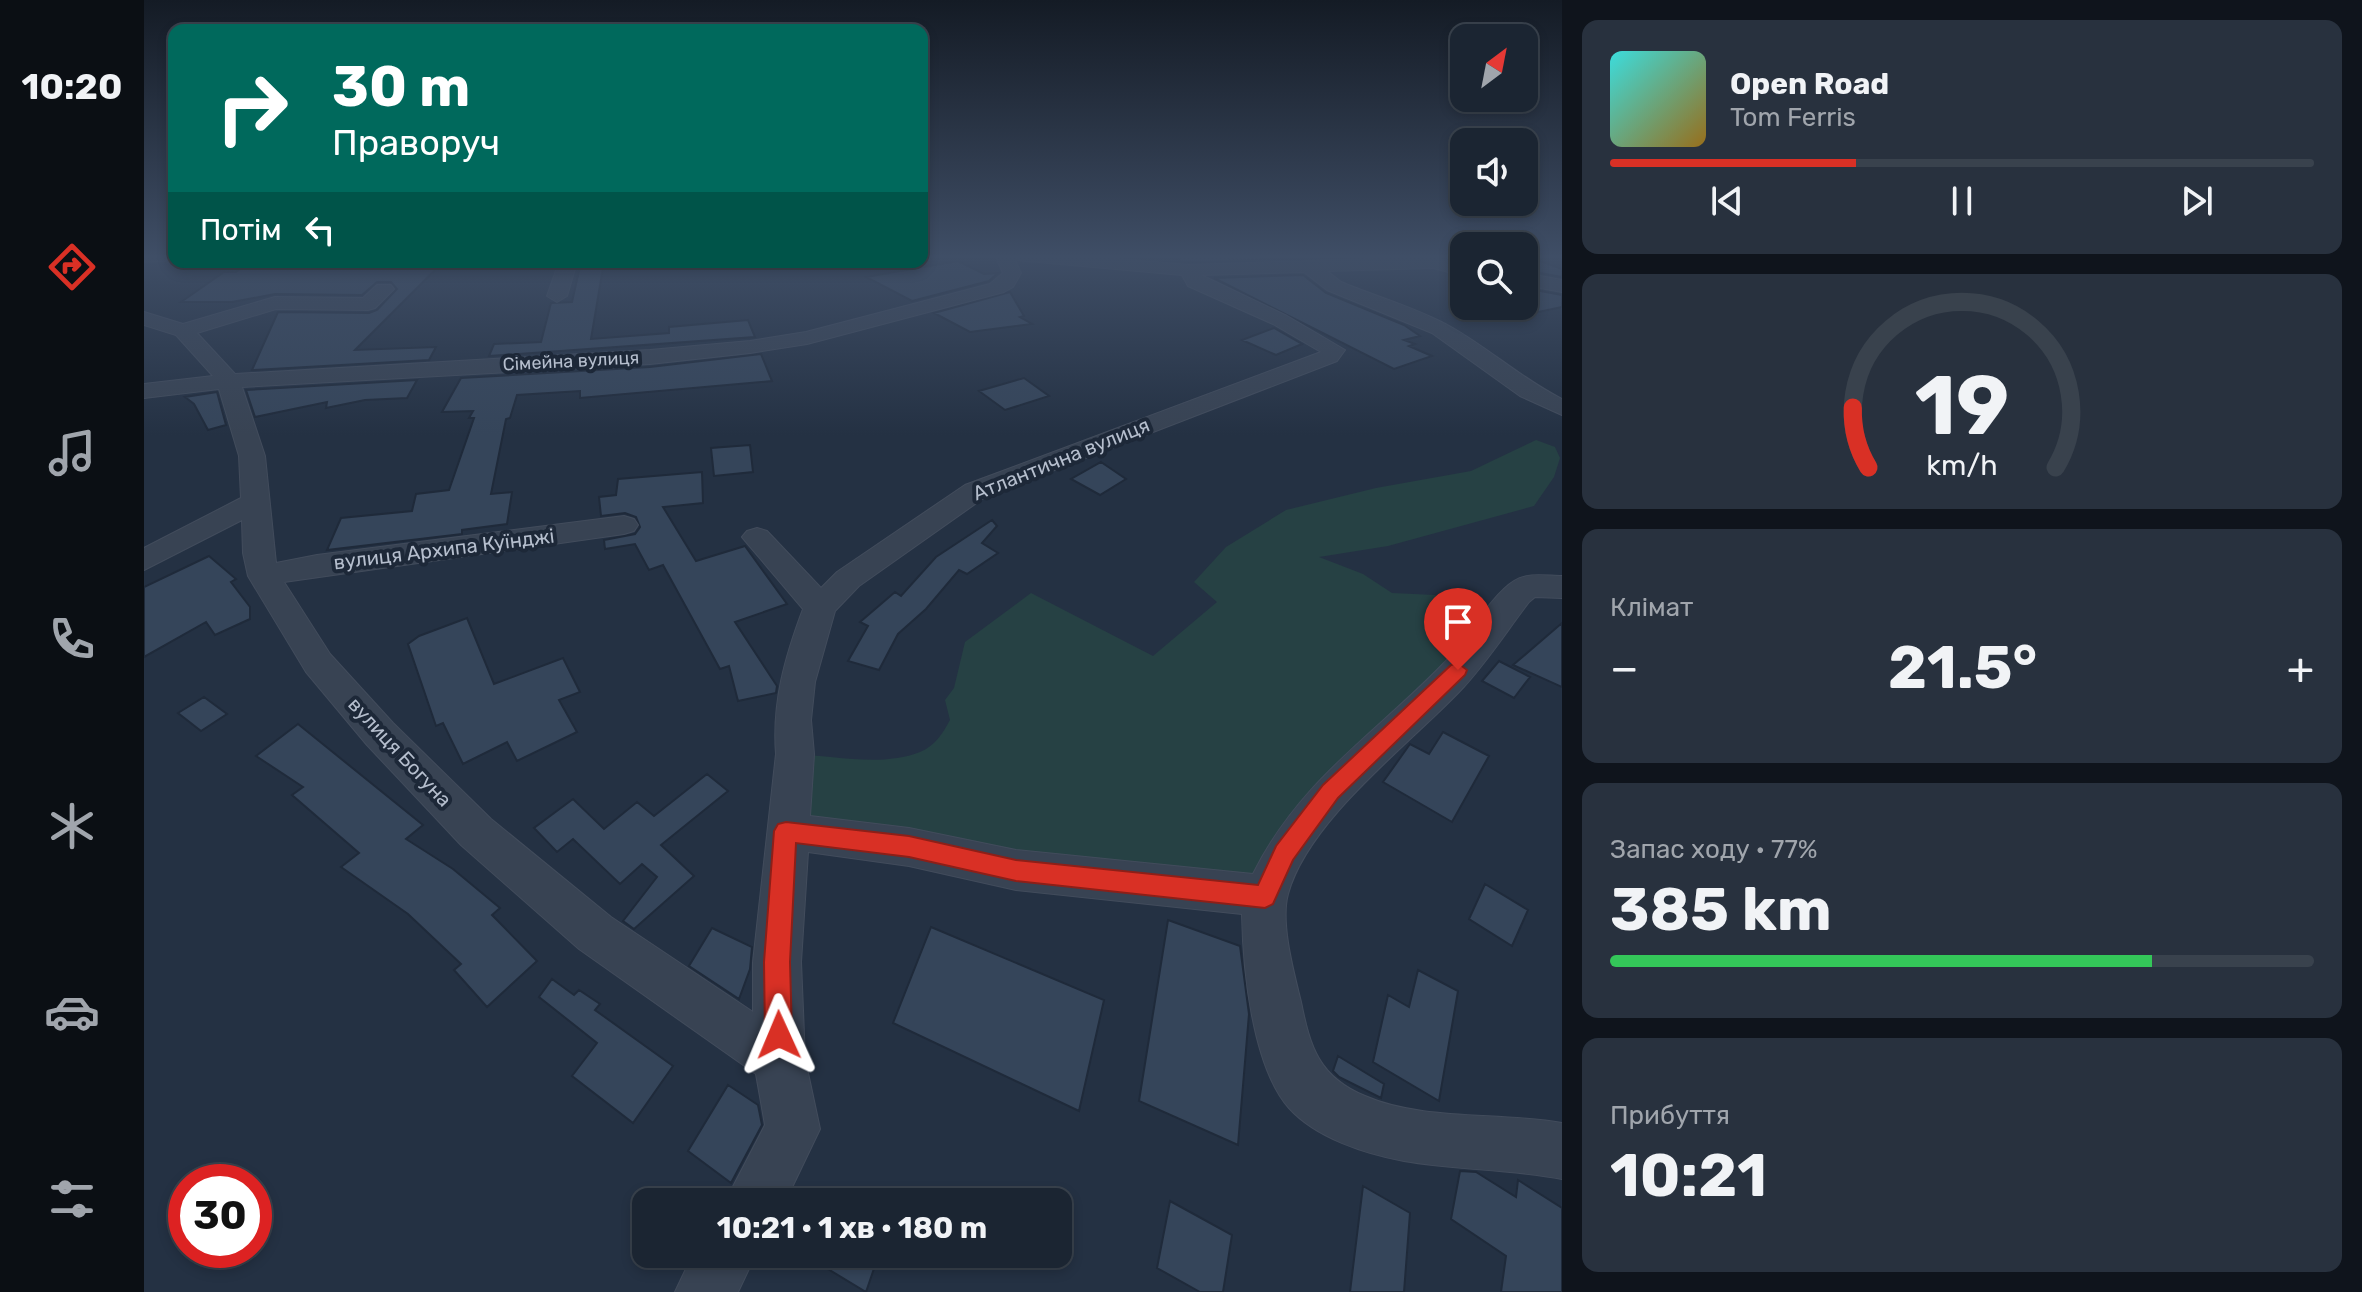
<!DOCTYPE html>
<html lang="uk">
<meta charset="utf-8">
<style>
body{margin:0;font-family:Rubik,sans-serif;background:#28313e;color:#f1f3f6;height:100vh;display:flex;flex-direction:column;font-size:30px;white-space:nowrap}
*{box-sizing:border-box;margin:0}
p{font-size:26px;color:#a0a5ac}
.icon{flex:none;width:44px;height:44px;fill:none;stroke:currentColor;stroke-width:2;stroke-linecap:round;stroke-linejoin:round}
.map{position:relative;flex:1;overflow:hidden}
.panel{display:flex;flex-direction:column;gap:20px;padding:20px;background:#0f141c;width:800px}
.panel>*{flex:none}
.guide{position:absolute;left:24px;top:24px;width:760px;height:244px;border-radius:16px;box-shadow:0 4px 12px #0003,0 0 0 2px #39424d;background:#00695c;color:#fff;overflow:hidden}
.needle{width:52px;rotate:32deg}
.tools{position:absolute;left:1306px;top:24px;display:grid;gap:16px}
.tools a{display:grid;place-items:center;width:88px;height:88px;border-radius:16px;background:#1b2532;box-shadow:0 4px 12px #0003,0 0 0 2px #39424d;font-size:40px}
.speed{position:absolute;left:24px;top:1164px;display:flex;gap:16px;font-size:40px;font-weight:700;text-align:center}
.speed>*{display:grid;place-content:center;width:104px;height:104px;border-radius:50%;background:#1b2532;box-shadow:0 4px 12px #0003,0 0 0 2px #39424d;line-height:1}
.speed .limit{border:12px solid #d22;background:#fff;color:#111}
.pin{position:absolute;display:grid;place-items:center;width:68px;height:68px;color:#fff;margin:-82px -34px;border-radius:50% 50% 50% 0;rotate:-45deg;box-shadow:0 0 8px #0007}
.pin .icon{rotate:45deg}
.me{position:absolute;width:88px;margin:-44px;rotate:359deg;stroke-linejoin:round;filter:drop-shadow(0 0 6px #0008)}
.turn{display:flex;align-items:center;gap:28px;height:168px;padding:0 32px;font-size:36px}
.turn .icon{width:104px;height:104px;stroke-width:2.5}
.turn b{display:block;font-size:56px;line-height:68px}
.then{display:flex;align-items:center;height:76px;padding:0 32px;background:#0003;gap:16px;font-size:30px}
.big{font-size:60px;font-weight:700;line-height:1.1}
.panel .tile{flex:1;display:flex;flex-direction:column;justify-content:center;gap:12px;min-width:0;padding:0 28px;border-radius:16px;background:#28313e}
.panel .dial{align-items:center;gap:0}
.dial svg{height:208px;overflow:visible;fill:none;stroke:#39424d;stroke-width:7;stroke-linecap:round;text-anchor:middle}
.dial text{fill:#f1f3f6;stroke:none}
.song{display:flex;align-items:center;gap:24px}
.cover{width:96px;height:96px;border-radius:12px;background:linear-gradient(135deg,hsl(180 70% 55%),hsl(40 70% 35%))}
.played{height:8px;border-radius:4px;background:linear-gradient(90deg,#d93025 35%,#39424d 35%)}
.keys{display:flex;justify-content:space-around;direction:ltr}
.heat{display:flex;justify-content:space-between;align-items:center;font-size:44px;direction:ltr}
.charge{height:12px;border-radius:6px;background:linear-gradient(90deg,#34c759 77%,#39424d 0)}
.trip{position:absolute;left:488px;top:1188px;width:440px;height:80px;border-radius:16px;background:#1b2532;box-shadow:0 4px 12px #0003,0 0 0 2px #39424d;font-weight:700;line-height:80px;text-align:center}
main{display:flex;flex:1;min-height:0}
.tabs{display:flex;flex-direction:column;width:144px;justify-content:space-around;align-items:center;background:#0b0f14;color:#a0a5ac}
.tabs .icon{width:56px;height:56px}
.tabs .current{color:#d93025}
.tabs b{font-size:36px;color:#f1f3f6}
.map>svg:first-child{display:block}
.green{fill:#264144}
.building{fill:#35455a;stroke:#1f2a3a;stroke-width:2}
.lines{fill:none;stroke-linecap:round;stroke-linejoin:round}
.minor-casing{stroke:#424c5c;stroke-width:2}
.minor{fill:#384353;fill-rule:evenodd}
.route{fill:#d93025;stroke:#8d1f18;stroke-width:2}
.labels{text-anchor:middle;stroke-width:8;stroke-linejoin:round;paint-order:stroke}
.far-street-label{font-size:18px;fill:#b5becd;stroke:#1d2838}
.street-label{font-size:20px;fill:#b5becd;stroke:#1d2838}
</style>
<main>
<nav class="tabs">
<b>10:20</b>
<svg class="icon current" aria-label="directions" viewBox="0 0 24 24"><path d="M12 3l9 9-9 9-9-9zM9 14v-3h6M13 9l2 2-2 2"/></svg>
<svg class="icon" aria-label="music" viewBox="0 0 24 24"><path d="M9 18V5l10-2v13"/><circle cx="6" cy="18" r="3"/><circle cx="16" cy="16" r="3"/></svg>
<svg class="icon" aria-label="phone" viewBox="0 0 24 24"><path d="M5 4h4l2 5-3 2q2 4 5 5l2-3 5 2v4C11 20 4 13 5 4z"/></svg>
<svg class="icon" aria-label="climate" viewBox="0 0 24 24"><path d="M12 3v18M4 7l16 10M4 17L20 7"/></svg>
<svg class="icon" aria-label="car" viewBox="0 0 24 24"><path d="M5 17H2v-5l4-1 3-4h7l3 4 3 1v5h-3M9 17h6M6 11h13"/><circle cx="7" cy="17" r="2"/><circle cx="17" cy="17" r="2"/></svg>
<svg class="icon" aria-label="filters" viewBox="0 0 24 24"><path d="M4 7h16M4 17h16"/><circle cx="9" cy="7" r="2"/><circle cx="15" cy="17" r="2"/></svg>
</nav>
<div class="map">
<svg width="1418" height="1292" viewBox="0 0 1418 1292">
<rect width="100%" height="100%" fill="#243143"/>
<!-- green -->
<path class="green" d="M1392 440 1411 447 1416 458 1410 477 1390 506 1244 546 1175 557 1219 574 1248 593 1291 595 1310 607 1333 646 1121 896 642 831 651 754C690 756 739 767 776 752 791 746 799 733 806 720L801 700 810 688 821 642 887 593 1009 656 1073 602 1050 582 1082 547 1142 510 1232 488 1327 471Z"/>
<!-- building -->
<path class="building" d="M1027 255H1161L1166 258 1045 262 1037 261Z
M1380 255 1418 269V277L1380 270Z
M814 261 840 274 854 273 845 281 768 301 722 277Z
M106 262H227L223 266 297 264 211 350 292 347 285 360 108 370 134 312 225 313 233 310 253 289 247 282H233L218 295 131 294 88 302H37L80 272H92Z
M437 262H460L447 339 525 333V327L604 320 611 337 345 356 350 344 397 342 407 303 428 302Z
M1159 275 1182 293 1260 325 1276 336 1260 340 1271 344 1265 346 1288 356 1250 369 1070 278Z
M1380 288 1418 295V307L1380 315Z
M866 292 880 316 876 317 888 324 826 332 790 313Z
M1130 328 1158 344 1132 355 1098 340Z
M617 354 628 381 436 398V391L373 395 366 418 362 419 347 494 368 492 363 524 318 530V534L183 550 197 518 268 511 272 494 305 490 330 418H325L329 411 298 412 317 378 506 367Z
M880 378 905 396 861 410 835 391Z
M273 380 263 398 221 400 182 408 183 402 111 417 102 390Z
M73 392 82 425 64 430 50 404 41 397Z
M606 445 609 472 570 476 567 448Z
M957 462 982 479 956 495 927 479Z
M558 472 559 503 519 507 552 561 601 546 643 604 591 622 633 686 632 693 594 701 585 666 576 669 519 565 505 570 491 544 461 549 460 540 491 534 496 527 492 517 481 513 457 516 455 497 472 495 474 479Z
M848 520 853 526 838 543 854 553 823 574 815 570 782 609 754 634 735 670 704 661 724 626 716 622 751 592 757 596 792 557Z
M65 556 92 579 87 582 106 607V619L71 635 62 622 0 657V587Z
M323 618 350 684 419 658 436 692 415 700 433 732 373 761 363 742 319 764 299 723 292 726 264 644 275 636Z
M1418 623V687L1369 665Z
M1355 661 1386 677 1370 698 1338 681Z
M60 697 83 714 57 731 34 713Z
M154 724 279 825 262 839 309 869 356 908 348 915 393 961 343 1007 310 970 317 964 264 914 197 867 215 853 148 795 159 787 112 756Z
M1299 732 1345 756 1308 822 1239 782 1266 744 1285 754Z
M563 774 584 791 517 845 550 876 490 929 479 921 513 877 498 864 476 884 429 839 413 852 390 828 429 799 460 829 493 802 510 816Z
M1341 884 1384 910 1368 946 1325 919Z
M1024 920 1096 946 1105 1014 1094 1145 995 1101Z
M787 927 960 1000 935 1111 749 1023Z
M568 928 608 947 606 969 595 999 545 966Z
M1274 970 1314 991 1295 1101 1229 1062 1244 995 1265 1007Z
M408 979 430 995 435 990 456 1004 451 1010 529 1066 489 1123 428 1076 453 1043 395 997Z
M1194 1056 1240 1084 1237 1098 1195 1077 1189 1071Z
M584 1085 614 1105 618 1125 587 1183 544 1151Z
M1316 1171 1332 1172 1372 1197 1374 1180 1418 1208V1292H1357L1362 1256 1307 1219Z
M1219 1186 1266 1213 1260 1292H1206Z
M1026 1201 1088 1235 1079 1292H1056L1013 1268Z
M659 1254H735L722 1292Z"/>
<g class="lines">
<!-- minor casing -->
<g class="minor-casing">
<path id="minor" d="M0 255H30V260L0 262Z
M851 255H927L1045 265 1258 258 1259 255H1277L1320 265V276L1289 268 1183 271 1197 282C1233 297 1273 308 1307 327 1346 349 1378 379 1418 399V415L1376 396 1288 333 1183 290 1160 272 1057 275 1143 316 1201 350 1193 361 841 497 715 586 691 611 671 682 667 720 670 754 666 816 765 828 872 850 1109 874C1156 780 1229 736 1299 664 1321 642 1347 595 1370 581 1384 572 1403 576 1418 576V598L1391 597 1385 602C1362 632 1341 665 1315 692 1263 746 1164 821 1144 894 1136 923 1150 973 1157 1002 1166 1047 1175 1077 1221 1096 1278 1121 1356 1112 1418 1123V1179C1366 1169 1312 1170 1260 1161 1222 1154 1172 1138 1145 1108 1108 1066 1099 968 1098 914L872 890 765 866 664 852 657 962 661 1059 676 1129 641 1202H581L621 1125 612 1074 435 949 317 845 223 745 162 672 104 576 99 553 98 520 0 570V548L97 498 95 456 75 389 0 398V384L69 376 32 335 0 325V312L39 324 131 297 219 298 233 285H247L250 289 231 308 224 310 132 309 53 333 91 374 506 350 606 341 662 332 846 284 859 273ZM871 260 1038 275 1044 286 1129 324 1177 352 821 485 693 572 677 588 623 531 613 528 603 531 598 537 603 543 659 609C641 657 628 702 632 754L609 962V1012L467 917 347 819 249 723 186 654 140 582 480 534 490 531 494 525 490 519 480 516 173 555 132 563 121 456 98 387 506 364 606 353 663 344 860 292 869 287 877 273Z
M415 262H433L423 296 413 302 403 296Z
M1380 273 1418 280V292L1380 285Z
M549 1254H612L594 1292H531Z"/>
</g>
<!-- minor -->
<use href="#minor" class="minor"/>
</g>
<!-- sky -->
<linearGradient id="sky" x2="0" y2="1"><stop stop-color="#141b25"/><stop offset="0.59" stop-color="#3f4e66"/><stop offset="1" stop-color="#3f4e66" stop-opacity="0"/></linearGradient>
<rect width="1418" height="435" fill="url(#sky)"/>
<!-- route -->
<path class="route" d="M1314 663 1323 670 1321 675 1194 798 1149 860 1129 904 1121 908 872 881 765 857 652 843 646 962 648 1035 644 1044 635 1048 625 1044 621 1035 620 962 630 831 634 824 642 822 765 836 872 860 1114 885 1132 846 1179 785 1307 665Z"/>
<g class="labels">
<!-- far-street labels -->
<g class="far-street-label">
<text transform="translate(427 361) rotate(-3)" y="6">Сімейна вулиця</text>
</g>
<!-- street labels -->
<g class="street-label">
<text transform="translate(917 459) rotate(-22)" y="7">Атлантична вулиця</text>
<text transform="translate(300 549) rotate(-7)" y="7">вулиця Архипа Куїнджі</text>
<text transform="translate(256 752) rotate(47)" y="7">вулиця Богуна</text>
</g>
</g>
</svg>
<div class="tools">
<a><svg class="needle" viewBox="-14 -14 28 28"><path d="M0-13l5 13h-10z" fill="#e53935"/><path d="M0 13l5-13h-10z" fill="#a0a5ac"/></svg></a>
<a><svg class="icon" aria-label="sound" viewBox="0 0 24 24"><path d="M4 9h4l5-4v14l-5-4H4zM17 9q2 3 0 6"/></svg></a>
<a><svg class="icon" aria-label="search" viewBox="0 0 24 24"><circle cx="10" cy="10" r="6"/><path d="M15 15l6 6"/></svg></a>
</div>
<div class="speed"><div class="limit">30</div></div>
<div class="pin" style="left:1314px;top:670px;background:#d93025"><svg class="icon" aria-label="arrive" viewBox="0 0 24 24"><path d="M6 21V4h12l-3 4 3 4H6"/></svg></div>
<svg class="me" style="left:635px;top:1035px" viewBox="-20 -20 40 40"><path d="M0-17L14 15 0 8-14 15z" fill="#d93025" stroke="#fff" stroke-width="4"/></svg>
<div class="trip">10:21 · 1 хв · 180 m</div>
<div class="guide">
<div class="turn"><svg class="icon" aria-label="right" viewBox="0 0 24 24"><path d="M7 20v-9h11M14 6l5 5-5 5"/></svg><div><b>30 m</b>Праворуч</div></div>
<div class="then">Потім<svg class="icon" aria-label="left" viewBox="0 0 24 24"><path d="M17 20v-9H6M10 6l-5 5 5 5"/></svg></div>
</div>
</div>
<section class="panel">
<div class="tile">
<div class="song"><i class="cover"></i><div><b>Open Road</b><p>Tom Ferris</p></div></div>
<div class="played"></div>
<div class="keys"><svg class="icon" aria-label="previous" viewBox="0 0 24 24"><path d="M18 5L8 12l10 7zM5 5v14"/></svg><svg class="icon" aria-label="pause" viewBox="0 0 24 24"><path d="M8 5v14M16 5v14"/></svg><svg class="icon" aria-label="next" viewBox="0 0 24 24"><path d="M6 5l10 7-10 7zM19 5v14"/></svg></div>
</div>
<div class="tile dial"><svg viewBox="0 0 100 80">
<path d="M14 69A42 42 0 1 1 86 69"/>
<path d="M14 69A42 42 0 0 1 8 46" stroke="#d93025"/>
<text x="50" y="56" font-size="32" font-weight="700">19</text>
<text x="50" y="72" font-size="11">km/h</text>
</svg></div>
<div class="tile"><p>Клімат</p>
<div class="heat"><a>−</a><b class="big">21.5°</b><a>+</a></div>
</div>
<div class="tile"><p>Запас ходу · 77%</p><b class="big">385 km</b><div class="charge"></div></div>
<div class="tile"><p>Прибуття</p><b class="big">10:21</b></div>
</section>
</main>
